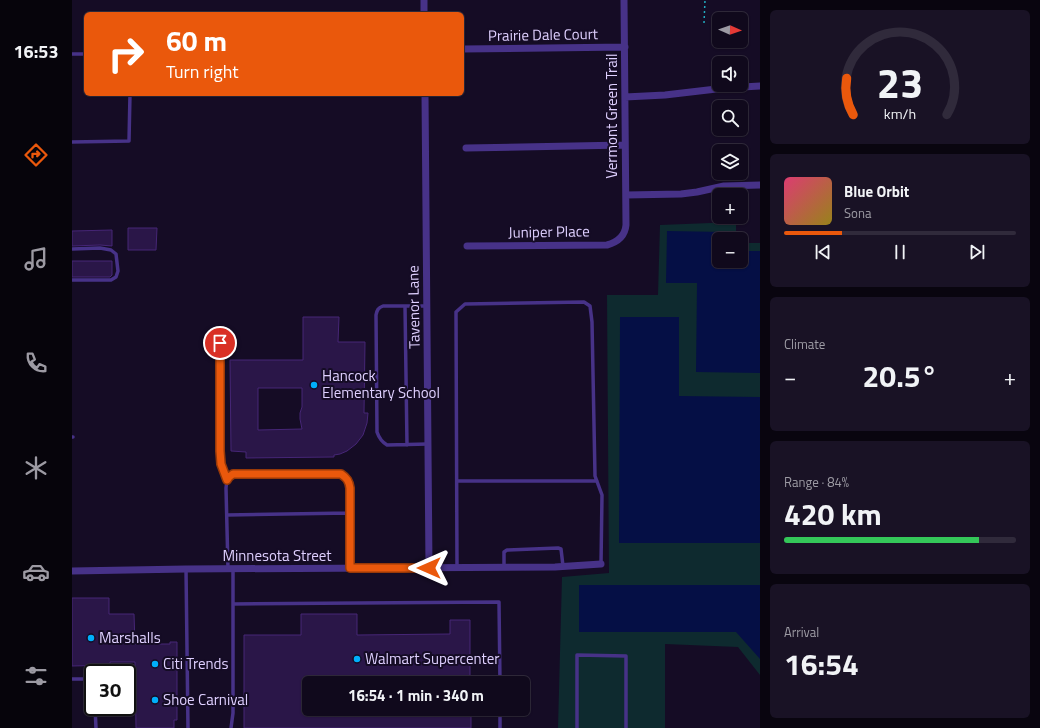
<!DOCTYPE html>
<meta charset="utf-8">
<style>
body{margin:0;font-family:"Titillium Web",sans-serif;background:#191225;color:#f1f3f6;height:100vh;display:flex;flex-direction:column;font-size:15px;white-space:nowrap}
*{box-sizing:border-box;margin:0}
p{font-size:13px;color:#9c9aa3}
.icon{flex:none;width:22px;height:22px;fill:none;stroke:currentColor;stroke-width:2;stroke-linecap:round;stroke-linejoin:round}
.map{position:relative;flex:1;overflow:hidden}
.panel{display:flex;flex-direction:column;gap:10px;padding:10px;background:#09050f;width:280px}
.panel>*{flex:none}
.guide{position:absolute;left:12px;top:12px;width:380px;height:84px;border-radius:6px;box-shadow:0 1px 3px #0004,0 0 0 1px #302a3b;background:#ea580c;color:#fff;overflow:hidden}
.needle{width:26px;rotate:92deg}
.buttons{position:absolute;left:640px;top:12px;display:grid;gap:8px}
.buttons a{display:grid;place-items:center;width:36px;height:36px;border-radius:6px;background:#10091c;box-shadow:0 1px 3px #0004,0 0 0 1px #302a3b;font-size:20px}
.speed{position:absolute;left:12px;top:664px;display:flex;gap:8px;font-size:20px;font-weight:700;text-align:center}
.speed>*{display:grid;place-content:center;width:52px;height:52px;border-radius:50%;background:#10091c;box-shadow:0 1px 3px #0004,0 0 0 1px #302a3b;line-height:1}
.speed .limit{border:2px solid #111;border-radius:6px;background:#fff;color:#111}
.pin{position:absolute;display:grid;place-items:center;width:34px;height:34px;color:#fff;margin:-17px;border:2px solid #fff;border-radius:50%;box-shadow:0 1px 4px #0007}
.me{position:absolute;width:44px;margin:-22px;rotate:270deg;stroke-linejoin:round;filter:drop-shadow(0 0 3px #0008)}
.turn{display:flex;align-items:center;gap:14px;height:84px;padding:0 16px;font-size:18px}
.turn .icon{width:52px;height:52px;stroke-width:2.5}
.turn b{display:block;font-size:28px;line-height:34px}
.big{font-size:30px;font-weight:700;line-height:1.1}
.panel .widget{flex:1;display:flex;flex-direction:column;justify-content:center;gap:6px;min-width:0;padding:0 14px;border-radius:6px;background:#191225}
.panel .dial{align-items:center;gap:0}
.dial svg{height:104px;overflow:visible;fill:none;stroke:#302a3b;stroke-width:7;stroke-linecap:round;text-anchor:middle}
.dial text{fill:#f1f3f6;stroke:none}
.song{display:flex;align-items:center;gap:12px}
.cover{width:48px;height:48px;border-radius:6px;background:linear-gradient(135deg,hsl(340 70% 55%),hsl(50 70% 35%))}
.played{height:4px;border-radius:2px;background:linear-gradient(90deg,#ea580c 25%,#302a3b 25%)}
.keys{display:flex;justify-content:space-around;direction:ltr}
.heat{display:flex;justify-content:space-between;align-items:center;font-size:22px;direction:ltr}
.charge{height:6px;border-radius:3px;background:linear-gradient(90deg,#34c759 84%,#302a3b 0)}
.trip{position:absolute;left:230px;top:676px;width:228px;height:40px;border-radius:6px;background:#10091c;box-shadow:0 1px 3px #0004,0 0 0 1px #302a3b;font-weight:700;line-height:40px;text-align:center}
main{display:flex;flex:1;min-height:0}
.dock{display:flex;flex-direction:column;width:72px;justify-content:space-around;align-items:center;background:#06040b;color:#9c9aa3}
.dock .icon{width:28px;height:28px}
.dock .active{color:#ea580c}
.dock b{font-size:18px;color:#f1f3f6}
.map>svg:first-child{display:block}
.green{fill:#0e2a2f}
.water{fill:#050f45}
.building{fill:#2a1648;stroke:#462676;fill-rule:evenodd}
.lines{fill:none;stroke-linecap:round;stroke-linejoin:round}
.path{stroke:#22aac0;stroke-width:1.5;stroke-dasharray:2 3;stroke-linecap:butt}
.service{stroke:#473288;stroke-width:3.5}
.minor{stroke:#473288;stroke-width:7}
.route-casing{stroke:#983908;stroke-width:10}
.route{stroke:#ea580c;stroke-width:7}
.poi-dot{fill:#00affb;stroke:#150c25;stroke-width:1.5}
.labels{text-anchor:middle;stroke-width:4;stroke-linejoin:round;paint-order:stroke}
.street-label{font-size:15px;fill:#dfd0ff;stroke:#150c25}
.poi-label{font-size:15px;fill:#dfd0ff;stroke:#150c25;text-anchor:start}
</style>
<main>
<nav class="dock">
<b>16:53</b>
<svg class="icon active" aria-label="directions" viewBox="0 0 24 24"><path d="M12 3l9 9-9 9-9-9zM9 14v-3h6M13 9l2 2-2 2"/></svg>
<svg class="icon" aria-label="music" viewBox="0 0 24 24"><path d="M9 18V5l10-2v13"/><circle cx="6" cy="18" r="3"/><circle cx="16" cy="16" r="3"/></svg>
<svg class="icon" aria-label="phone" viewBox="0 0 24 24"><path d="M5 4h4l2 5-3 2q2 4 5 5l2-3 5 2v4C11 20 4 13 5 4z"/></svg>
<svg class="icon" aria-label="climate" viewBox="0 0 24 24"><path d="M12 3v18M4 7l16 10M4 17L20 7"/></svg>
<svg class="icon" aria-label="car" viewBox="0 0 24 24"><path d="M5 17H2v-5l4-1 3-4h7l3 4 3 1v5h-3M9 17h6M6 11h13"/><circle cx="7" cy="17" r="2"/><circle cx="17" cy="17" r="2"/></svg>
<svg class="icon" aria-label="filters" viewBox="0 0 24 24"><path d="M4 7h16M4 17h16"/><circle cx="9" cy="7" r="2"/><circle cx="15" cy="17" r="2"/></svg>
</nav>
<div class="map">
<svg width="688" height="728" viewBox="0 0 688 728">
<rect width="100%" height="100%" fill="#150c25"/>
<!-- green -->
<path class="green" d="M664 222V239H647V261H669V243H688V675L666 647 593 644V728H486L490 577 537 573 535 295H586L588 225Z"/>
<!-- water -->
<path class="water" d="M595 231 652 232 651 239H647V261H669V251H688V373L624 372 625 283H594Z
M548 317H607V396L688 397V543H547Z
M507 585H688V659L664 632H507Z"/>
<!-- building -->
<path class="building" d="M56 228H85L84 250H56Z
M40 230V246L28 245 0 246V231Z
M0 261H40V275L38 277H0Z
M231 317H267L266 342H293L292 413H296L295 423 291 435 284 444 275 451 268 454 262 455V457L174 458V452L159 451 158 360H231ZM186 388H230V407L228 413V419L230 429 186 430Z
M0 598H37V614H62L63 644H98V642H105V720H102V728H64L63 662H38V665L0 666Z
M229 614H285V635L378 634V620H398V683H237V709H399V728H172V635H229Z"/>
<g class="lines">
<!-- path -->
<path class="path" d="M632 23 633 0"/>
<!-- service -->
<path class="service" d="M0 54H14
M0 142 57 141 58 94
M0 249 28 248 39 250 44 254 46 271 44 277 39 280H0
M333 306 335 445
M355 306H311C306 308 305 310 304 315L305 432C307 438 310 442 315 445L356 444
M148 343V451L149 465 155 480
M0 437H1
M385 481H525
M155 515 278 513
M385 567 384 312 393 304 512 302 518 306 520 322 523 476 530 495 529 564
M432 567V552L435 550 486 548 489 549 491 566
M114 569 116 728
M156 569 154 488C155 481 154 478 161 474H269C275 477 277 481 278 488V568
M161 604 427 602 428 683
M0 679H21
M23 707 24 728
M428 709V728
M159 728 161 713V569
M505 728V655L554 656V728"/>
<!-- minor -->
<path class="minor" d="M352 0V14
M390 49 553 47
M353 94 357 568
M553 97 593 95 653 88 688 86
M394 148 553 145
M554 195 609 194 625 192 652 186 688 185
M395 246 535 245C546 242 553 236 554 225L552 0
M0 571 114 569 483 567 529 564"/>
</g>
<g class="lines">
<!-- route casing -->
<g class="route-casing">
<path id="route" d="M148 343V451L149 464 155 480 157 477 161 474H269C275 478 277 481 278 488V568H357"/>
</g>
<!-- route -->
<use href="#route" class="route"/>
</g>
<!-- markers -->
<g class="poi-dot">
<circle cx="242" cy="385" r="4"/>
<circle cx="19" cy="638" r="4"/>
<circle cx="285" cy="659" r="4"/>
<circle cx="83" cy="664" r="4"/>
<circle cx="83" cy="700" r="4"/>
</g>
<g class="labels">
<!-- street labels -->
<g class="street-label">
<text transform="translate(471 35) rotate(-1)" y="5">Prairie Dale Court</text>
<text transform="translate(540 116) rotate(-90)" y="5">Vermont Green Trail</text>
<text transform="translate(477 232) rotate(-1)" y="5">Juniper Place</text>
<text transform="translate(342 307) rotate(-91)" y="5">Tavenor Lane</text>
<text x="205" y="561">Minnesota Street</text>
</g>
<!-- poi labels -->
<g class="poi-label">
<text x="250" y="381">Hancock<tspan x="250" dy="17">Elementary School</tspan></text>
<text x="27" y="643">Marshalls</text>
<text x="293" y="664">Walmart Supercenter</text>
<text x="91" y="669">Citi Trends</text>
<text x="91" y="705">Shoe Carnival</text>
</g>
</g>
</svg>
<div class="buttons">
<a><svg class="needle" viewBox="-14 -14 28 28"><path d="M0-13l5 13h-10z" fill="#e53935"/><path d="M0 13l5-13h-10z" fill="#9c9aa3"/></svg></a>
<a><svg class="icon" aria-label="sound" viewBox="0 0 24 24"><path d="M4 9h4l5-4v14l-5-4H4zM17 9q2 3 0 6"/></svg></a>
<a><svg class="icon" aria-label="search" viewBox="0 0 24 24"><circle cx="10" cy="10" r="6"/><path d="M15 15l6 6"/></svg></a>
<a><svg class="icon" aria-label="layers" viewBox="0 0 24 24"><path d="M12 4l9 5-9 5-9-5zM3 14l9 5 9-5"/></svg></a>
<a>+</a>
<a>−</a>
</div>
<div class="speed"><div class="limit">30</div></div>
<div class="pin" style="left:148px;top:343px;background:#d93025"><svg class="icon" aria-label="arrive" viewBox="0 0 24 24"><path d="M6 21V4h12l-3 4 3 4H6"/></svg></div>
<svg class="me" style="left:357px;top:568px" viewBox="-20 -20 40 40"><path d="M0-17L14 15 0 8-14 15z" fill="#ea580c" stroke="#fff" stroke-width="4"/></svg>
<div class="trip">16:54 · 1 min · 340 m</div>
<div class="guide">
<div class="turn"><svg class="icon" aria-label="right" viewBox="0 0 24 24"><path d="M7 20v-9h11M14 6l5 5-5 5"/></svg><div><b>60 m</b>Turn right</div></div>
</div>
</div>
<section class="panel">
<div class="widget dial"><svg viewBox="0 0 100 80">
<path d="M14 69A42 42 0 1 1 86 69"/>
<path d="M14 69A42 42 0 0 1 9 41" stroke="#ea580c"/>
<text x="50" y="56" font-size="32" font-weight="700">23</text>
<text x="50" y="72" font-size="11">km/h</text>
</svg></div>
<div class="widget">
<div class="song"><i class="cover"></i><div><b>Blue Orbit</b><p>Sona</p></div></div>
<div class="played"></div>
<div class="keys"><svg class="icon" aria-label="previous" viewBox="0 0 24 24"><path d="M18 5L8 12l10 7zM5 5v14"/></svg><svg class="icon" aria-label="pause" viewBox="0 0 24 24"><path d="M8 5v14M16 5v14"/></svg><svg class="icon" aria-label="next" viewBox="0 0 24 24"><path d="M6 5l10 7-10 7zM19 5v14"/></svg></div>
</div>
<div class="widget"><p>Climate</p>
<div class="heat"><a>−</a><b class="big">20.5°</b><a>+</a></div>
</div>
<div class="widget"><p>Range · 84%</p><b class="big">420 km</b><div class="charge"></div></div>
<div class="widget"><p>Arrival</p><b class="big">16:54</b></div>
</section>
</main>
